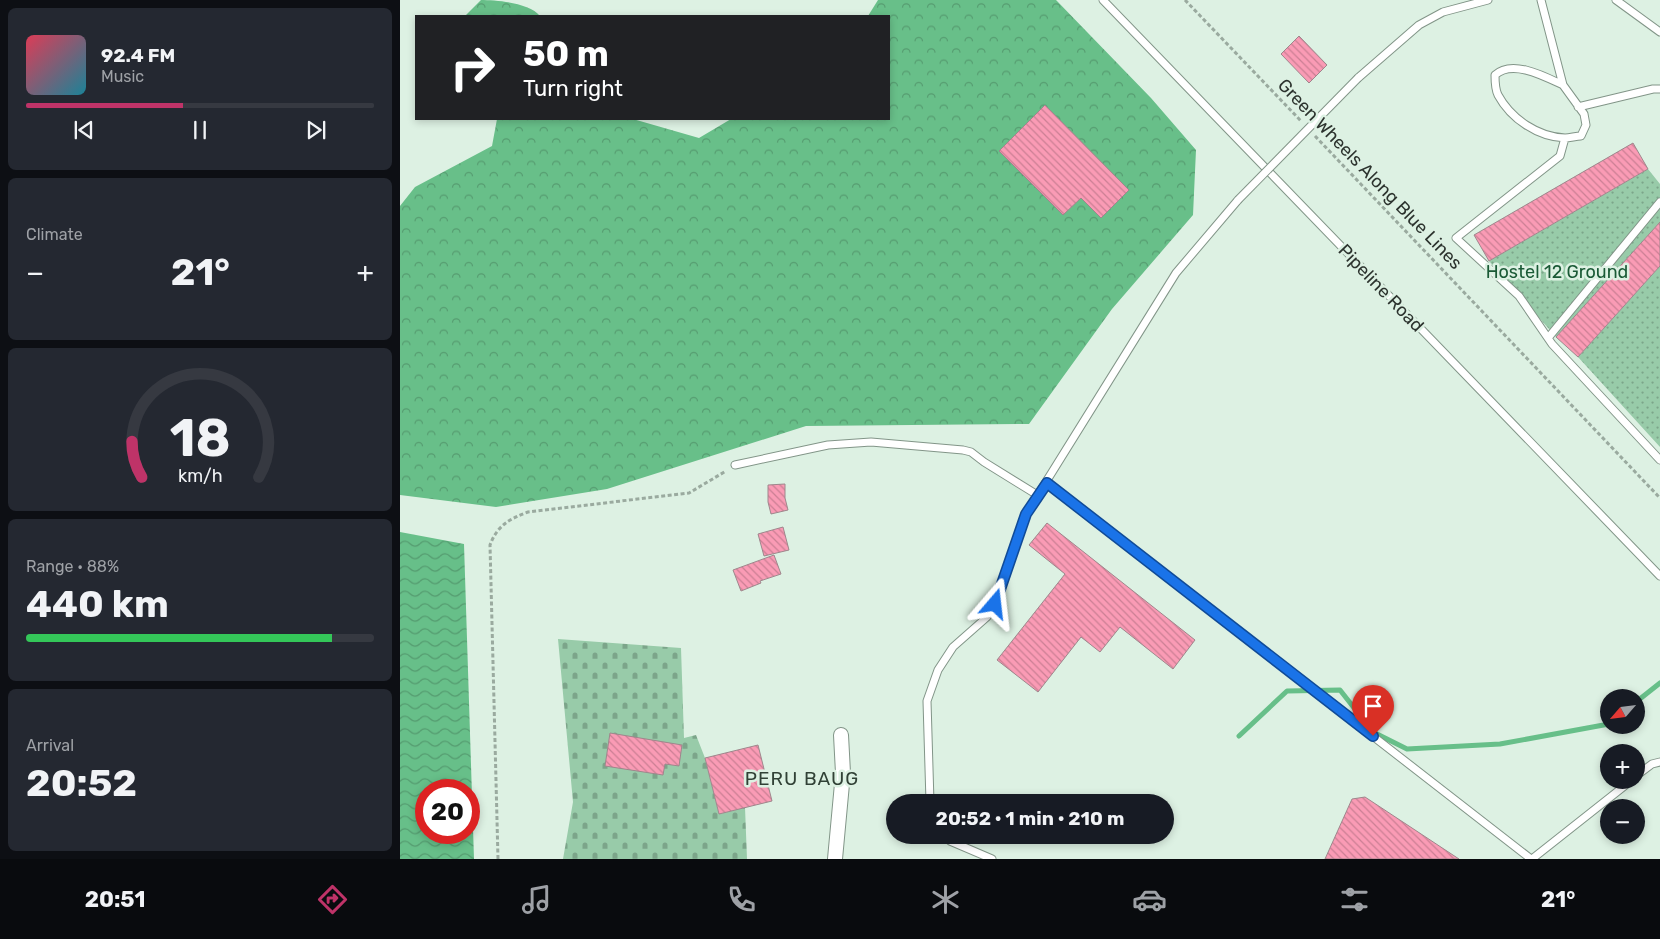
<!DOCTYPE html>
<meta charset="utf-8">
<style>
body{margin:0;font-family:Rubik,sans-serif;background:#242831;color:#f1f3f6;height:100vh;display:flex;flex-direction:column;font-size:19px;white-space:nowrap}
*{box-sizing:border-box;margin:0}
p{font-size:16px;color:#9ea1a6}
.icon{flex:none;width:28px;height:28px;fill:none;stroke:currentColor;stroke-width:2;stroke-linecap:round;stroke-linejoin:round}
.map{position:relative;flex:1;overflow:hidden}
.drawer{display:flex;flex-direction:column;gap:8px;padding:8px;background:#0d0f14;width:400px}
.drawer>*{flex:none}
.guide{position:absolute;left:15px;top:15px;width:475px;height:105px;border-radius:0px;box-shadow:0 2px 8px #0003;background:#202124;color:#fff;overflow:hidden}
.needle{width:32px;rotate:242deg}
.buttons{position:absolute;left:1200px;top:689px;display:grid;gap:10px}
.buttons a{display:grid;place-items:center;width:45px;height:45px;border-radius:50%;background:#171b24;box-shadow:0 2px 8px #0003;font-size:25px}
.speed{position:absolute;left:15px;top:779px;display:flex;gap:10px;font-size:25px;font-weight:700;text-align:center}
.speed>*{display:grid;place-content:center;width:65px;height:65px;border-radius:50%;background:#171b24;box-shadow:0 2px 8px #0003;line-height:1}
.speed .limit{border:8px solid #d22;background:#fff;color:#111}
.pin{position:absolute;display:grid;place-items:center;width:42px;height:42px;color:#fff;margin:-51px -21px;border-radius:50% 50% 50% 0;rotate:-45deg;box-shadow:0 0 5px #0007}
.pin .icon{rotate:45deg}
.me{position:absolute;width:55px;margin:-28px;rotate:17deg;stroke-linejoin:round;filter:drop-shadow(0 0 4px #0008)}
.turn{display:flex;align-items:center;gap:18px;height:105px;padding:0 25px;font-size:22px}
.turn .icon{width:65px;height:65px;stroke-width:2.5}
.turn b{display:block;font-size:35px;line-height:42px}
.big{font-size:38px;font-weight:700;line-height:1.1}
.drawer .tile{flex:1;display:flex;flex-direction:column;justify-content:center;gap:8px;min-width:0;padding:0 18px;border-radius:8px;background:#242831}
.drawer .dial{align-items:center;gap:0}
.dial svg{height:130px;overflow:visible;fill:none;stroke:#363941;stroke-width:7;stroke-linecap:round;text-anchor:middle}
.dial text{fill:#f1f3f6;stroke:none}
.song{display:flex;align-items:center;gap:15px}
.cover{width:60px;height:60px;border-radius:8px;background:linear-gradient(135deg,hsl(350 70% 55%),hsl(190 70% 35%))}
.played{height:5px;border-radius:2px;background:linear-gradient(90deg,#bf3368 45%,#363941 45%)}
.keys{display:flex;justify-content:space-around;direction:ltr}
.heat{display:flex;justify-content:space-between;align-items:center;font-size:28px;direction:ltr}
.charge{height:8px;border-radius:4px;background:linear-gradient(90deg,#34c759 88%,#363941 0)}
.trip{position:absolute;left:486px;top:794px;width:288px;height:50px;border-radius:25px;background:#171b24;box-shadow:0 2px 8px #0003;font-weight:700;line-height:50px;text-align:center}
.menu{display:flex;height:80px;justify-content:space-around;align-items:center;background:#090b0e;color:#9ea1a6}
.menu .icon{width:35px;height:35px}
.menu .selected{color:#bf3368}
.menu b{font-size:22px;color:#f1f3f6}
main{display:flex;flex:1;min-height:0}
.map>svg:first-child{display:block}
.forest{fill:url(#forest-crowns)}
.cemetery{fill:url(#cemetery-stones)}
.park{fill:url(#park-dots)}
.water{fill:url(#water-waves);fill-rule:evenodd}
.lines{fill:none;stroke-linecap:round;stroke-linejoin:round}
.stream{stroke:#67bf89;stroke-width:5}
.building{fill:url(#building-back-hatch);stroke:#9e878c}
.service-casing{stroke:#829588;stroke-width:9}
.minor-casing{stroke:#829588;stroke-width:16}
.path{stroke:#9aaa9f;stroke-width:3;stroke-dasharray:4 2.5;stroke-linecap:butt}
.service{stroke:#fff;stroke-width:7}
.minor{stroke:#fff;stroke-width:14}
.service-bridge-casing{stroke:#829588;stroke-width:9;stroke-linecap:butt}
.service-bridge{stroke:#fff;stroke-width:7}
.route-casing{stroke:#114b97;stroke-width:12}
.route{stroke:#1a73e8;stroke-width:9}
.labels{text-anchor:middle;stroke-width:5;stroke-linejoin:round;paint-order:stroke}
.street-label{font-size:18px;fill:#2c332e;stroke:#ddf1e3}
.park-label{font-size:18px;fill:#1a5a36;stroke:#ddf1e3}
.neighbourhood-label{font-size:19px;letter-spacing:1px;fill:#314136;stroke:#ddf1e3}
</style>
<main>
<section class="drawer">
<div class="tile">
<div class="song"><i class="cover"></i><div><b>92.4 FM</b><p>Music</p></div></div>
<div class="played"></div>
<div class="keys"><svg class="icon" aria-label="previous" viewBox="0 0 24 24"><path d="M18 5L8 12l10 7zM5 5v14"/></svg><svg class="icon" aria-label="pause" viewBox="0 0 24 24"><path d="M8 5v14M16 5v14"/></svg><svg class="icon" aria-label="next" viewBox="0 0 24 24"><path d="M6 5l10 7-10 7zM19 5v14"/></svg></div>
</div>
<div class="tile"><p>Climate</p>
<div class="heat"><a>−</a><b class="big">21°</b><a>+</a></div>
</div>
<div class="tile dial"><svg viewBox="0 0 100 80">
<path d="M14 69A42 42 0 1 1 86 69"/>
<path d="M14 69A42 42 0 0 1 8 47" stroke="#bf3368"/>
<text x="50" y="56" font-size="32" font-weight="700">18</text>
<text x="50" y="72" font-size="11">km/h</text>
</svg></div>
<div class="tile"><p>Range · 88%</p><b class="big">440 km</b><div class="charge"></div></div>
<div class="tile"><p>Arrival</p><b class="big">20:52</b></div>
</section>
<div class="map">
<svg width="1260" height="859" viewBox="0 0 1260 859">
<defs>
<pattern id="forest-crowns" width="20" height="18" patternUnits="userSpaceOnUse" patternTransform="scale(1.25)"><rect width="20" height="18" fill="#68bf89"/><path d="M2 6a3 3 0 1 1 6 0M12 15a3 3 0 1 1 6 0" fill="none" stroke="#569c70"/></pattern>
<pattern id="cemetery-stones" width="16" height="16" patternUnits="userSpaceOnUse" patternTransform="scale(1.25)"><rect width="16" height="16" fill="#98cba9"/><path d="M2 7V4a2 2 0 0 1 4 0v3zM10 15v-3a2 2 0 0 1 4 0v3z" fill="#7ca58a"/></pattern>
<pattern id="park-dots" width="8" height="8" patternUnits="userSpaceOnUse" patternTransform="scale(1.25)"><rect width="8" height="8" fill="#98cba9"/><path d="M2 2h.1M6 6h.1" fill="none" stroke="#7ca58a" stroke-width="1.8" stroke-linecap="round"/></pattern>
<pattern id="water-waves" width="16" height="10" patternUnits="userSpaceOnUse" patternTransform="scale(1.25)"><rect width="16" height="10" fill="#67bf89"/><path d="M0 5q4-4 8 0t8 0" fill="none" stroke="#559c70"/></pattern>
<pattern id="building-back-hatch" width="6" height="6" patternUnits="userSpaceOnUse" patternTransform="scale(1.25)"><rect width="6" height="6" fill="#fa9bb5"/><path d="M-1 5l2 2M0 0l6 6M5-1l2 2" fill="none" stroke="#cb7f94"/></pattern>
</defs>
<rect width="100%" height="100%" fill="#ddf1e3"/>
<!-- forest -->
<path class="forest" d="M81 0C97 0 130 3 140 16H65Z
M478 0H656L751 98 796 150 793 215 712 309 629 424 406 426 207 489 96 507 0 495V206L15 187 92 146 97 119H233L299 138 331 119H489V16H468Z"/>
<!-- cemetery -->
<path class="cemetery" d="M158 639 281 648 284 738 296 735 305 758 319 814 345 807 347 859H163L173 802Z"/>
<!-- park -->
<path class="park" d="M1248 169 1260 184V222L1156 337 1089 261Z
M1260 266V447L1178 357Z"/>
<!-- water -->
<path class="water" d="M0 532 64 544 74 859H0ZM26 790H69V832H26Z"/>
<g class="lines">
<!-- stream -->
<path class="stream" d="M1236 702 1260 683
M839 736 887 691 940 690 973 732 1007 749 1100 744 1209 724"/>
</g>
<!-- building -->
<path class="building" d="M899 36 927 65 909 83 881 54Z
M645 105 729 190 701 218 681 198 663 215 599 151Z
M1233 143 1248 169 1089 261 1074 235Z
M1260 222V266L1178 357 1156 337Z
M385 484V498L388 510 371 514 368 502V485Z
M647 523 795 640 773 669 720 627 700 652 681 637 638 692 597 660 665 574 629 545Z
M383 527 389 550 364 556 358 534Z
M374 555 381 574 360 581 361 583 341 591 333 570Z
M210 733 282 745 279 766 265 764 263 775 205 766Z
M358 745 372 801 319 814 305 758Z
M965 797 1059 859H925L952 799Z"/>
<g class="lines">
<!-- service casing -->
<g class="service-casing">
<path id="service" d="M703 0 1260 576
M1141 0 1163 85 1184 114 1186 125 1181 136C1176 136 1170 138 1165 138 1138 137 1111 119 1098 95 1095 89 1095 81 1095 75 1112 59 1144 76 1163 85
M1216 0 1260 32
M958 78 1019 25 1043 12 1088 0
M1178 107 1253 89H1260
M1165 138 1160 156 1056 238 1119 296 1152 344 1260 460
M1148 338 1260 202
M335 465 428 445 471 442 563 450 571 452 584 462 639 496
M647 483 1131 859
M1236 776 1252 764 1260 762
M530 802 527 701 538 670 553 647 587 617 595 604 626 514 776 273 838 200
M547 835 550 841 592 859
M1132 859 1232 780"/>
</g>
<!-- minor casing -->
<g class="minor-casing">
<path id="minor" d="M435 859 443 773 441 735"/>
</g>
<!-- path -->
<path class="path" d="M785 0 901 121
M915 136 1260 498
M98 859 90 545C97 526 109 519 128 512L289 493 326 471"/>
<!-- service -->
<use href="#service" class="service"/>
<!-- minor -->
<use href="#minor" class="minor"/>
<!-- service-bridge casing -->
<g class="service-bridge-casing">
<path id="service-bridge" d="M838 200 958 78"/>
</g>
<!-- service-bridge -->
<use href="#service-bridge" class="service-bridge"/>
</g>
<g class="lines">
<!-- route casing -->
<g class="route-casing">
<path id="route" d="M595 604 626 514 647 483 973 736"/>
</g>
<!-- route -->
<use href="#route" class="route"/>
</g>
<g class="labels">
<!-- street labels -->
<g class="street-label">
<text transform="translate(970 174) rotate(46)" y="6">Green Wheels Along Blue Lines</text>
<text transform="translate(981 288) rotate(46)" y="6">Pipeline Road</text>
</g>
<!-- park labels -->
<g class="park-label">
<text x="1157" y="278">Hostel 12 Ground</text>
</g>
<!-- neighbourhood labels -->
<g class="neighbourhood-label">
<text x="402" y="785">PERU BAUG</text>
</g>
</g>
</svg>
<div class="buttons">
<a><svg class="needle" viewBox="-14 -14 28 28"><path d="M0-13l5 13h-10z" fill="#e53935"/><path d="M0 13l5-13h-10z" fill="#9ea1a6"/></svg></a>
<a>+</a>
<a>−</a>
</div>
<div class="speed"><div class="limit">20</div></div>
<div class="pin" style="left:973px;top:736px;background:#d93025"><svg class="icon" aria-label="arrive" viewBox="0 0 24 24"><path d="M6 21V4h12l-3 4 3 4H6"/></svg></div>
<svg class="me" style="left:595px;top:604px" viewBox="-20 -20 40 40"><path d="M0-17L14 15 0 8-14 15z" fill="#1a73e8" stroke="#fff" stroke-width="4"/></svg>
<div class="trip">20:52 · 1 min · 210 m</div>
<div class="guide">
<div class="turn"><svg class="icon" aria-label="right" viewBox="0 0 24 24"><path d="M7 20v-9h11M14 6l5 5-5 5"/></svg><div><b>50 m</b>Turn right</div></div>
</div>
</div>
</main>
<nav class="menu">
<b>20:51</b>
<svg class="icon selected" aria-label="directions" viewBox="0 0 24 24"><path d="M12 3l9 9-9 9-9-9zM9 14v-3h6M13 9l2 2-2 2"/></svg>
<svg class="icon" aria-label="music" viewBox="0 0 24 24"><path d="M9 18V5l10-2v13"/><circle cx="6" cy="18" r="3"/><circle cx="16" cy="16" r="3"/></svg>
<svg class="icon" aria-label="phone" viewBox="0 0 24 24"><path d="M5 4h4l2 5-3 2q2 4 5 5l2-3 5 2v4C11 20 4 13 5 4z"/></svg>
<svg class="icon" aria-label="climate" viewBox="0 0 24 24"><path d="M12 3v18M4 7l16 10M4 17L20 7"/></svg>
<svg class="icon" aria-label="car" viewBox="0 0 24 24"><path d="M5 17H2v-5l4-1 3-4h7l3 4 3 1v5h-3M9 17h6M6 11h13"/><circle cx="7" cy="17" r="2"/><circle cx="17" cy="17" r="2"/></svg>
<svg class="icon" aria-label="filters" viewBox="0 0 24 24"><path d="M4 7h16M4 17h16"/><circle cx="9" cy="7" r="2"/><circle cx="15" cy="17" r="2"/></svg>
<b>21°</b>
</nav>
